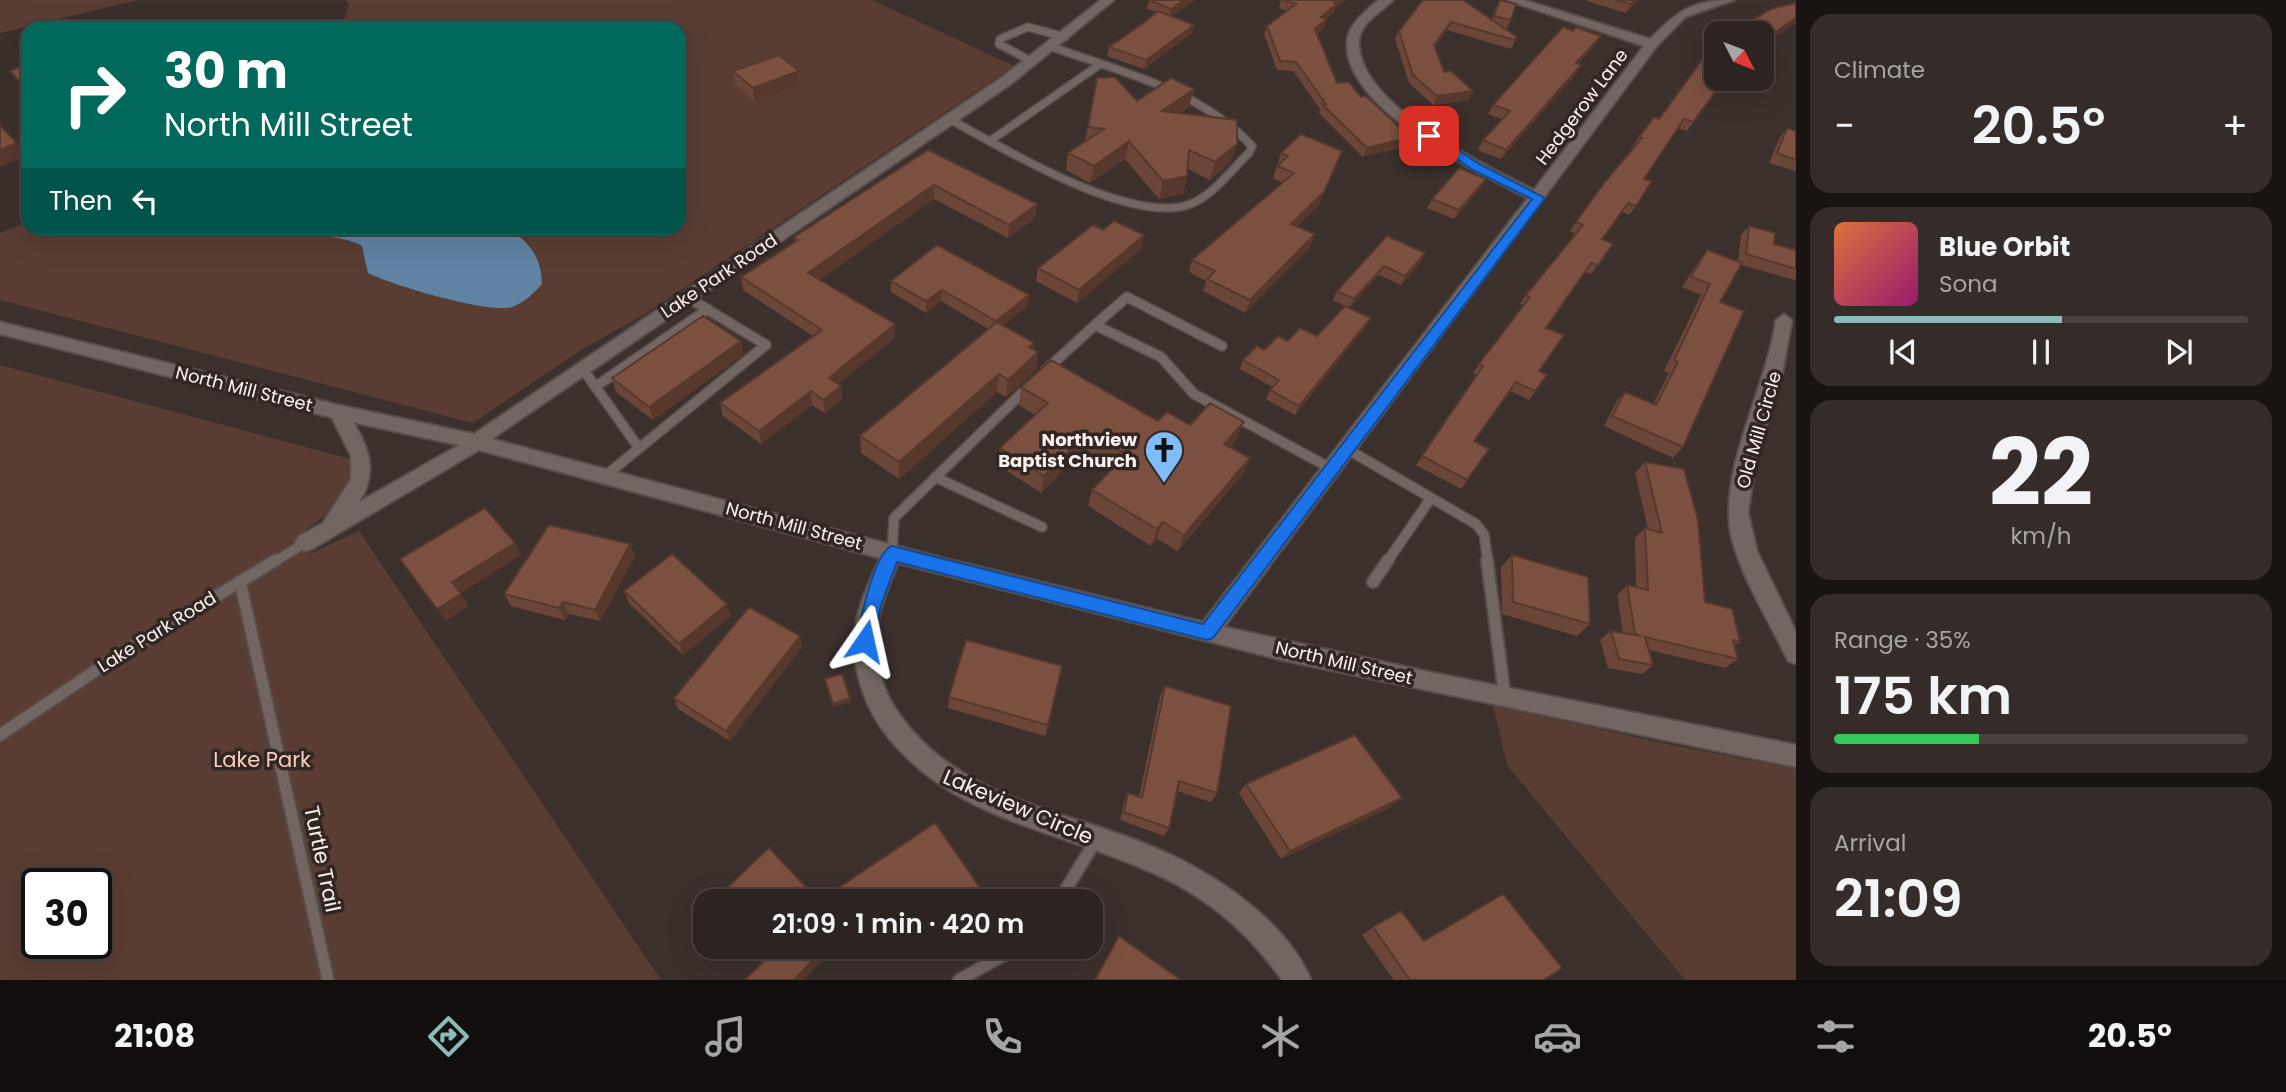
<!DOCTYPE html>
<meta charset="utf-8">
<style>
body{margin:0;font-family:Poppins,sans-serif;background:#352c2a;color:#f1f3f6;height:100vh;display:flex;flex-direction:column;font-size:26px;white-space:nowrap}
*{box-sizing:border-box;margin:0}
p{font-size:23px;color:#a7a4a5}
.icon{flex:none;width:38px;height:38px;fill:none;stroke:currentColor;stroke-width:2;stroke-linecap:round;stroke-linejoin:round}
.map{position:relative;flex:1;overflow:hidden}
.panel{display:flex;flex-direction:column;gap:14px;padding:14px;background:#191412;width:490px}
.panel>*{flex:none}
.banner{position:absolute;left:21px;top:21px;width:665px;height:214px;border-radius:21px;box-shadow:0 7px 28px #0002,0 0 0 2px #48413f;background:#00695c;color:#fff;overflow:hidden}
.needle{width:46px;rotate:132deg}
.tools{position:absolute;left:1704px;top:21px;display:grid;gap:14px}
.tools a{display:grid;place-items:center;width:70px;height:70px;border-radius:14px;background:#2d2421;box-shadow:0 7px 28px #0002,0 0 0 2px #48413f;font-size:35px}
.speed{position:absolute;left:21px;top:868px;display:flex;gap:14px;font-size:35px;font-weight:700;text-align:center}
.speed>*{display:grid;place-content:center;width:91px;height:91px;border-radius:50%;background:#2d2421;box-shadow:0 7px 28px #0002,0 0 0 2px #48413f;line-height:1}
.speed .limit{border:4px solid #111;border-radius:10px;background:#fff;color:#111}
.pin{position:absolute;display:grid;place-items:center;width:60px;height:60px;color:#fff;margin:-30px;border-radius:14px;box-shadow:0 4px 10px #0006}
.me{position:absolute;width:77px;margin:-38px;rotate:11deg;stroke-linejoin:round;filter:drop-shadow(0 0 5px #0008)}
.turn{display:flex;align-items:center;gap:24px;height:147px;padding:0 28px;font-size:32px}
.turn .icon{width:91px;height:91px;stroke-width:2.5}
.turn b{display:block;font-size:49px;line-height:60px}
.then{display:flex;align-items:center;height:66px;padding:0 28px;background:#0003;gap:14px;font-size:26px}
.big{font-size:52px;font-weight:600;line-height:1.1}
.panel .tile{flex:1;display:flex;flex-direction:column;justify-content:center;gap:10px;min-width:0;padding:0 24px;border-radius:21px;background:#352c2a}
.panel .dial{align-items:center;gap:0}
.dial b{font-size:91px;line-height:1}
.song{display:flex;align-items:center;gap:21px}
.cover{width:84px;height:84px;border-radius:10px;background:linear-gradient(135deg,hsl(20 70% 55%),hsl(320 70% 35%))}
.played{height:7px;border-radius:4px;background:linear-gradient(90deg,#8bbbb9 55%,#48413f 55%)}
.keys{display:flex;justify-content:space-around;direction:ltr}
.heat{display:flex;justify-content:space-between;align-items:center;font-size:38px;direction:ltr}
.charge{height:10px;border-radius:5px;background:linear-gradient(90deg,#34c759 35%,#48413f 0)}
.trip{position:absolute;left:693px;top:889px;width:410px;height:70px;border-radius:21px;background:#2d2421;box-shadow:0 7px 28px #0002,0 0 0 2px #48413f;font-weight:600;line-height:70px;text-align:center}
.menu{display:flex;height:112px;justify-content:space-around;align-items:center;background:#120e0d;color:#a7a4a5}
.menu .icon{width:49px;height:49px}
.menu .active{color:#8bbbb9}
.menu b{font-size:32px;color:#f1f3f6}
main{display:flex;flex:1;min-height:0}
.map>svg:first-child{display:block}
.green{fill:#5a3d32;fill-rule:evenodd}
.water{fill:#6083a4}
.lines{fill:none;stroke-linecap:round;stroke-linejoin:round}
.service-far2-casing{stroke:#564c49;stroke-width:10}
.service-far1-casing{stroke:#564c49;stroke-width:12}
.service-casing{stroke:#564c49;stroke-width:15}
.minor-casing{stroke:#564c49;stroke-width:4}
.secondary-casing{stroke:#564c49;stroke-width:4}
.service-far2{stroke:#736662;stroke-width:7}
.service-far1{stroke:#736662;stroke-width:9}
.service{stroke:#736662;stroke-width:11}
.minor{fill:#736662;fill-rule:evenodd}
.secondary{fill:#736662;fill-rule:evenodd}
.wall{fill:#6b4537}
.shaded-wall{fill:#57382d}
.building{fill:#7c5040;stroke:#57382d;stroke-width:2}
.route{fill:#1a73e8;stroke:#114b97;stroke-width:2}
.labels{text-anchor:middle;stroke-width:7;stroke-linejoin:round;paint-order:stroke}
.street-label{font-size:18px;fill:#faf2f0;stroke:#312622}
.poi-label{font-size:18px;font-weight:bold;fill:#faf2f0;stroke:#312622;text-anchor:end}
.near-park-label{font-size:21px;fill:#fbcdbd;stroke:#312622}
.near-street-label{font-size:21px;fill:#faf2f0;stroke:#312622}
</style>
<main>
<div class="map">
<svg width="1796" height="980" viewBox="0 0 1796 980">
<rect width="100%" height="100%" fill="#3c302c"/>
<!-- green -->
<path class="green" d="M0 0H138L0 33Z
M345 0H872L1014 66 645 314 581 350 473 423 0 300V233L28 222V228H679V28H341L349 5Z
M0 365 354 460C348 502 330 511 299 535L312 553 359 531 661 980H0ZM37 884H96V943H37Z
M1493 705 1671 745 1796 769V980H1685L1507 765Z"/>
<!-- water -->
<path class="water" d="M303 228H509C530 244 541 256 542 284 533 294 525 302 512 307 488 314 392 285 368 273L362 246C343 235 320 239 303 228Z"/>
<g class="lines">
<!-- service-far2 casing -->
<g class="service-far2-casing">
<path id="service-far2" d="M1033 62 999 44 1000 39 1028 27 1065 37
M949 119C1003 148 1127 224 1188 205 1212 197 1231 170 1249 153L1252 146C1200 90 1122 72 1052 47
M990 141 1099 65"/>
</g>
<!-- service-far1 casing -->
<g class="service-far1-casing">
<path id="service-far1" d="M1095 325 1127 297 1222 346
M582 368 639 448
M1046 370 1095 325 1161 357 1194 394 1332 469
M595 387 708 309
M1347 449 1476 524 1484 534 1488 562
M605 476 766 345 687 297
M935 477 1042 527
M892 553 894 518 1030 385
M274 562 305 543
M1387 562 1431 498"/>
</g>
<!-- service casing -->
<g class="service-casing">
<path id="service" d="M1487 560 1505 698
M240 581 328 980
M1373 582 1388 560
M0 735 113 659 276 560
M1059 901 1096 840
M959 980 1018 947"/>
</g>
<!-- minor casing -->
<g class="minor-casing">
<path id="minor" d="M1379 0H1393C1382 12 1360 22 1359 41 1356 104 1485 166 1534 190L1644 46 1506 0H1524L1650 39C1678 11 1692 0 1734 0L1685 17 1656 47 1224 627 1429 672 1796 745V767L1282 660 898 563C890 583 881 603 878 624 872 658 881 691 902 718 966 805 1080 811 1171 855 1224 880 1288 925 1311 980H1282C1249 933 1206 896 1153 873 1057 829 948 820 882 729 861 699 850 660 856 623 860 601 871 579 880 558L479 450 312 549 305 551 298 549 295 543 298 537 323 523 351 479V456L329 412 338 405 344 407C364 439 382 467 359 502L477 435 934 556 1203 622 1528 198C1476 172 1344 109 1347 42 1348 25 1367 9 1379 0Z
M1784 314 1792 320 1782 374 1756 459 1748 513 1757 551 1796 632V664L1788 661C1770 622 1743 581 1732 539 1716 474 1767 387 1776 320Z"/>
</g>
<!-- secondary casing -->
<g class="secondary-casing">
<path id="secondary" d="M1101 0H1114L1011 84 477 449 338 419 0 334V322L338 405 474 434 1001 78Z"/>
</g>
<!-- service-far2 -->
<use href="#service-far2" class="service-far2"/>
<!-- service-far1 -->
<use href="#service-far1" class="service-far1"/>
<!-- service -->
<use href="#service" class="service"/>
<!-- minor -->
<use href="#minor" class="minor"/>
<!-- secondary -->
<use href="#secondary" class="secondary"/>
</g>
<!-- wall -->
<path class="wall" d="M1149 0H1195L1171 16 1194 25 1192 33 1144 69 1107 56 1109 47 1157 12 1147 9Z
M1281 0 1335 8 1334 13 1326 19 1324 28 1317 34 1337 83 1361 97 1410 137 1406 146 1363 157 1319 113 1320 109 1293 71 1277 70 1264 34 1267 26 1287 11 1279 8Z
M1423 0 1491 20 1500 0 1511 20 1506 29 1504 28 1517 37 1511 49 1447 30 1435 47 1444 72 1473 91 1469 100 1433 105 1409 83 1395 39 1399 31Z
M1588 0H1638L1626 13 1587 1Z
M1573 31 1601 36 1596 44 1578 64 1576 74 1501 159 1478 150 1483 140 1502 119 1488 114 1493 105Z
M733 71H799L800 85 754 101 735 84Z
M1097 78 1137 101 1194 89 1189 107 1180 113 1231 162 1210 180 1188 169 1187 176 1183 194 1159 199 1125 159 1090 183 1066 170 1068 153 1085 142Z
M1717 79H1741L1735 88 1722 83 1687 131 1678 128 1644 179 1636 206 1629 215 1622 212 1602 239 1613 244 1591 274 1585 272 1546 328 1539 371 1547 375 1529 400 1510 391 1474 441 1489 449 1461 489 1416 465 1477 375 1473 373 1479 364 1524 305 1520 304 1526 295 1576 234 1570 231 1604 183 1635 147 1633 146 1639 137 1659 119Z
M1787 128 1796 131V171L1769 163 1780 137Z
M1301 134 1319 205 1297 226 1310 247 1245 313 1203 291 1206 281 1189 272 1192 260 1283 183 1273 178 1281 153Z
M928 150 1037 204 1035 218 1008 238 934 199 819 280 895 324V338L838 384 841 386 842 399 825 413 812 405 761 444 723 416 720 403 813 336 743 290 741 277 794 242V237Z
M1486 179 1481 188 1454 219 1427 208 1432 199Z
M1749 226 1774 244 1796 250V279L1795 280 1741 265 1720 302 1683 447 1673 458 1604 426 1616 402 1625 392 1653 404 1669 373 1664 371 1701 295 1682 287 1699 261 1707 250 1738 262 1741 235Z
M1387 236 1425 253 1421 262 1401 285 1379 275 1349 308 1371 318 1366 327 1295 415 1266 399 1270 390 1272 387 1240 369 1243 360 1264 350 1288 341 1317 336 1345 306 1333 300 1337 291Z
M1141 249 1077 303 1036 281 1038 268Z
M891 281 1027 306 1004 325 1038 352 1036 370 1006 397 997 392 899 479 861 453 860 436 988 329 941 301 926 313 891 292Z
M741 341 743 355 653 420 616 392 612 378Z
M1021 387 1158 421 1190 425 1237 439 1230 447 1250 458 1242 475 1178 551 1157 539 1151 546 1088 506 1092 490 1114 467 1084 449 1041 493 998 465 1000 448 1035 415 1019 405Z
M1645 462 1705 602 1740 642 1735 645 1738 659 1725 668 1649 650 1653 665 1642 674 1608 668 1600 640 1611 631 1623 633 1617 595 1627 585 1636 587 1635 538 1645 528 1648 529 1635 473Z
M630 544 635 556 600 621 569 614 565 620 511 606 504 594Z
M1512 555 1590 624 1577 636 1502 614 1501 567Z
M624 591 731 616 683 655 629 603Z
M802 647 730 741 678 709 674 698Z
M1165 686 1217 793 1211 802 1177 791 1169 828 1164 836 1120 820 1124 802 1128 793 1139 797 1160 696Z
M949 697 1048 725 1045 736 948 708Z
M1246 784 1391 807 1281 859 1239 793Z
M1373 927 1424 941 1544 980H1394L1362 935Z
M747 947H834L803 980H745L762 964Z
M879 947H910L888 962Z"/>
<!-- shaded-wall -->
<path class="shaded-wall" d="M1184 0H1195L1169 17 1171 9Z
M1338 0H1346L1335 8 1334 13 1318 26 1321 17Z
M1635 0H1638L1626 13 1631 4Z
M1796 18V23L1762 45V41Z
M1327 19 1324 28 1312 38 1315 29Z
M1451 22 1447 30 1431 53 1434 45Z
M1194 25 1192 33 1144 69 1146 60Z
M1601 36 1596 44 1571 72 1576 63Z
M1581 65 1576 74 1501 159 1506 150Z
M799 71 800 85 754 101 753 88Z
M1194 89 1189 107 1158 128 1162 111Z
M1473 91 1469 100 1433 105 1437 96Z
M1410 137 1406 146 1363 157 1367 148Z
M1129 141 1125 159 1090 183 1094 166Z
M17 143 28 156 0 167V150Z
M1237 144 1231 162 1210 180 1215 162Z
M1337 163 1319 205 1286 236 1291 224Z
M1187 176 1183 194 1159 199 1163 181Z
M1486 179 1481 188 1454 219 1459 210Z
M934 185V199L809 287 808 273Z
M1037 204 1035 218 1008 238 1009 225Z
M1315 234 1310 247 1245 313 1250 300Z
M1144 235 1141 249 1077 303 1079 290Z
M1425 253 1421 262 1401 285 1405 276Z
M1384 266 1379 275 1349 308 1354 299Z
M942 290 941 301 926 313V301Z
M1029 295 1027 306 994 333 996 321Z
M1371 318 1366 327 1295 415 1299 406Z
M895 324V338L830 391 829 378Z
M741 341 743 355 653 420 649 407Z
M1034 343 1032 358 1038 352 1036 370 1006 397 1008 380 1029 347Z
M999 374 997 392 899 479V462Z
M841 386 842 399 825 413 823 400Z
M811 391 812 405 761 444 759 431Z
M1244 422 1237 439 1218 461 1224 444Z
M1088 432 1084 449 1041 493 1044 476Z
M1250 458 1242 475 1178 551 1184 535Z
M1163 522 1157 539 1151 546 1157 529Z
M515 543 521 555 460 594 452 582Z
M630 544 635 556 600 621 595 610Z
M461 594 469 606 446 621 437 609Z
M563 602 569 614 565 620 559 608Z
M727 604 731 616 683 655 679 644Z
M800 636 802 647 730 741 726 731Z
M850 698 851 702 833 707V704Z
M1402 798 1391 807 1281 859 1290 851Z
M981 889 979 897 973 901H964Z
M826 947H834L803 980H794Z
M900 947H910L888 962V955Z"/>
<!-- building -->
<path class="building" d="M1149 0H1184L1171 9Z
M1283 0H1338L1334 3 1337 4 1321 17 1327 19 1315 29 1337 83 1349 82 1361 97 1366 96 1410 137 1367 148 1322 104H1326L1296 62 1280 61 1267 26 1296 4Z
M1423 0H1463L1517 37 1515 40 1451 22 1434 45 1444 72 1451 71 1473 91 1437 96 1413 75 1399 31Z
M1500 0 1516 4 1511 20 1494 16Z
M1616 0H1635L1631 4Z
M1796 3V18L1762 41V33H1732L1771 9Z
M1158 11 1194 25 1146 60 1109 47 1141 25Z
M1563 27 1573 31 1576 27 1601 36 1576 63 1581 65 1506 150 1483 140 1510 111 1493 105Z
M1717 43V79H1725L1693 122 1684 119 1644 179 1652 181 1636 206 1628 203 1602 239 1613 244 1598 265 1591 263 1546 328 1564 335 1539 371 1547 375 1535 391 1516 382 1474 441 1489 449 1467 480 1422 456 1483 366 1479 364 1530 297 1526 295 1583 225 1576 222 1604 183 1642 138 1639 137 1654 117 1659 119 1713 45Z
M779 55 799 71 753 88 733 71Z
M28 64V92L10 71Z
M1115 77 1137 101 1171 78 1194 89 1162 111 1237 120V144L1215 162 1189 150 1187 176 1163 181 1129 141 1094 166 1068 153 1104 129 1088 127 1097 78Z
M0 125 17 143 0 150Z
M1787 128 1796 131V160L1777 153Z
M1301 134 1342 151 1324 192 1291 224 1315 234 1250 300 1207 279 1215 271 1192 260 1294 173 1277 166 1288 156 1281 153Z
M928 150 1037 204 1009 225 934 185 808 273 895 324 829 378 841 386 823 400 811 391 759 431 720 403 822 330 741 277 798 240 794 237Z
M1459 168 1486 179 1459 210 1432 199Z
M1114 221 1144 235 1079 290 1038 268 1093 225 1103 230Z
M1749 226 1775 233 1774 244 1796 250V269L1746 254Z
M1387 236 1425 253 1405 276 1384 266 1354 299 1337 291Z
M937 245 1029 295 996 321 942 290 926 301 891 281Z
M1707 250 1742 263 1720 302 1744 311 1683 447 1612 416 1625 392 1656 405 1678 362 1674 360 1710 284 1691 277Z
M1345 306 1371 318 1299 406 1270 390 1279 380 1243 360 1257 346 1264 350 1278 336 1288 341 1300 328 1317 336Z
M703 316 741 341 649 407 612 378Z
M997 322 1034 343 1029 347 1038 352 1008 380 999 374 899 462 860 436Z
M1051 360 1158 421 1167 412 1190 425 1210 403 1244 422 1224 444 1250 458 1184 535 1163 522 1157 529 1092 490 1126 454 1088 432 1044 476 1000 448 1048 403 1021 387Z
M1645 462 1684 469 1698 520 1705 602 1732 609 1740 642 1733 640 1738 659 1645 637 1653 665 1619 659 1611 631 1641 636 1635 634 1627 585 1648 590 1645 528 1662 533Z
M485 508 515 543 452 582 461 594 437 609 400 559Z
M549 525 630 544 595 610 563 602 559 608 504 594Z
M672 554 727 604 679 644 624 591Z
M1512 555 1588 577 1590 624 1513 602Z
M749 607 800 636 726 731 674 698Z
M966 640 1062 666 1048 725 949 697Z
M842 674 850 698 833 704 825 679Z
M1165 686 1231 706 1217 793 1179 781 1169 828 1124 812 1128 793 1142 798Z
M1355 735 1402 798 1290 851 1246 784Z
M935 823 981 889 964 901H819Z
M769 848 819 901H713Z
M1503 894 1562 968 1544 980H1410L1373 927 1401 911 1424 941Z
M1119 936 1181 980H1095Z
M750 947H826L794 980H745L763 962Z
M883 947H900L888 955Z"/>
<!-- route -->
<path class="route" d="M1425 134H1433L1481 165 1545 198 1213 638 1207 640 897 562 881 605 874 641 865 649 859 646 856 641C860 622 874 552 892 546L1203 624 1532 199 1473 170 1425 138Z"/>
<!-- icons -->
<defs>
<g id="church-pin" transform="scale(2.0125)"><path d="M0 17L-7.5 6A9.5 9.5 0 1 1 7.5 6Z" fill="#7fbdfa" stroke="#312622"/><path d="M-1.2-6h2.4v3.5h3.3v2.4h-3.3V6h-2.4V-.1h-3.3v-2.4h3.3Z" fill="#111"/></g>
</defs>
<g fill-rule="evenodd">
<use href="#church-pin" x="1164" y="450"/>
</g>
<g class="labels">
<!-- street labels -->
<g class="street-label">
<text transform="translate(1582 107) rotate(-53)" y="6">Hedgerow Lane</text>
<text transform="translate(719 276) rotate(-34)" y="6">Lake Park Road</text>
<text transform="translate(244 389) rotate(14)" y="6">North Mill Street</text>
<text transform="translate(1759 430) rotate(-74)" y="6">Old Mill Circle</text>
<text transform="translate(794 526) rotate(15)" y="6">North Mill Street</text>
<text transform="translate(157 632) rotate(-32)" y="6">Lake Park Road</text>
<text transform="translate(1344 663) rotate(13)" y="6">North Mill Street</text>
</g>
<!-- poi labels -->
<g class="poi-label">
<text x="1137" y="446">Northview<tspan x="1137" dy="21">Baptist Church</tspan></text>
</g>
<!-- near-park labels -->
<g class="near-park-label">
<text x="262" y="767">Lake Park</text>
</g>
<!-- near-street labels -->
<g class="near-street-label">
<text transform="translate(1018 807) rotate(23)" y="7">Lakeview Circle</text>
<text transform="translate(322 859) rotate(78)" y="7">Turtle Trail</text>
</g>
</g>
</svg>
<div class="tools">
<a><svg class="needle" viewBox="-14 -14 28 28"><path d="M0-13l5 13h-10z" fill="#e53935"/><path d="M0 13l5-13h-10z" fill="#a7a4a5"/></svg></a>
</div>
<div class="speed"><div class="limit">30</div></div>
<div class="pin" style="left:1429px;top:136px;background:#d93025"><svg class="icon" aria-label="arrive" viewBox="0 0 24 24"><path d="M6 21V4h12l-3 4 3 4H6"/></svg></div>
<svg class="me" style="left:865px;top:641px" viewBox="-20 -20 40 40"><path d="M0-17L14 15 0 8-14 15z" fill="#1a73e8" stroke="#fff" stroke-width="4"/></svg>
<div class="trip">21:09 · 1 min · 420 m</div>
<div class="banner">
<div class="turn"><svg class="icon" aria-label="right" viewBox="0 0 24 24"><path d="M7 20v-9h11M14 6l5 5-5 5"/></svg><div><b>30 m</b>North Mill Street</div></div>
<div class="then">Then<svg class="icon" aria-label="left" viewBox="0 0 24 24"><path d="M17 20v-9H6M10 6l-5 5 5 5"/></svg></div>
</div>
</div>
<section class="panel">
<div class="tile"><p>Climate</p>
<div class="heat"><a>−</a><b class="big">20.5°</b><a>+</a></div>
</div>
<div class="tile">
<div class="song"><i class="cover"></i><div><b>Blue Orbit</b><p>Sona</p></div></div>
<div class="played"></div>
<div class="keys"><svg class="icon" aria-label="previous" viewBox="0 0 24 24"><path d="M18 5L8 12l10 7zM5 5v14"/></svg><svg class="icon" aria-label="pause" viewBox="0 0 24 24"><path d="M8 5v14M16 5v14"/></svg><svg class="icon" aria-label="next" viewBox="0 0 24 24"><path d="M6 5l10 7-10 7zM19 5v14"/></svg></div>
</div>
<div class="tile dial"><b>22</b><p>km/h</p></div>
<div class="tile"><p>Range · 35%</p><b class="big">175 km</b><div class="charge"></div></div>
<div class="tile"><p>Arrival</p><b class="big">21:09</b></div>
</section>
</main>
<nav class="menu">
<b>21:08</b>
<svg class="icon active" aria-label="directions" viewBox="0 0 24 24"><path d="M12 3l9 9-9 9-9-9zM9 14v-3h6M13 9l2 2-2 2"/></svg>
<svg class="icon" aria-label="music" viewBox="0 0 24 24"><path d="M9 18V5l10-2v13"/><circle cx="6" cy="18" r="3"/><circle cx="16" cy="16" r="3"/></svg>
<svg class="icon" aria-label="phone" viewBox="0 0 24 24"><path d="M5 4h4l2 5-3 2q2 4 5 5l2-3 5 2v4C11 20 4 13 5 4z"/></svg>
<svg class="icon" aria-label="climate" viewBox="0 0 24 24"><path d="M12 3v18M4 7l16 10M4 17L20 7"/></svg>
<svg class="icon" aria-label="car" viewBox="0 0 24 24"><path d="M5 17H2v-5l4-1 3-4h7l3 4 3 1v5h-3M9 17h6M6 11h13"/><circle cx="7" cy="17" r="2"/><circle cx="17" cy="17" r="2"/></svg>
<svg class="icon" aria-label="filters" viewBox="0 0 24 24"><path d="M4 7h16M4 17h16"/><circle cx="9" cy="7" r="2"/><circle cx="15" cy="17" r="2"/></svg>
<b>20.5°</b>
</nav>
